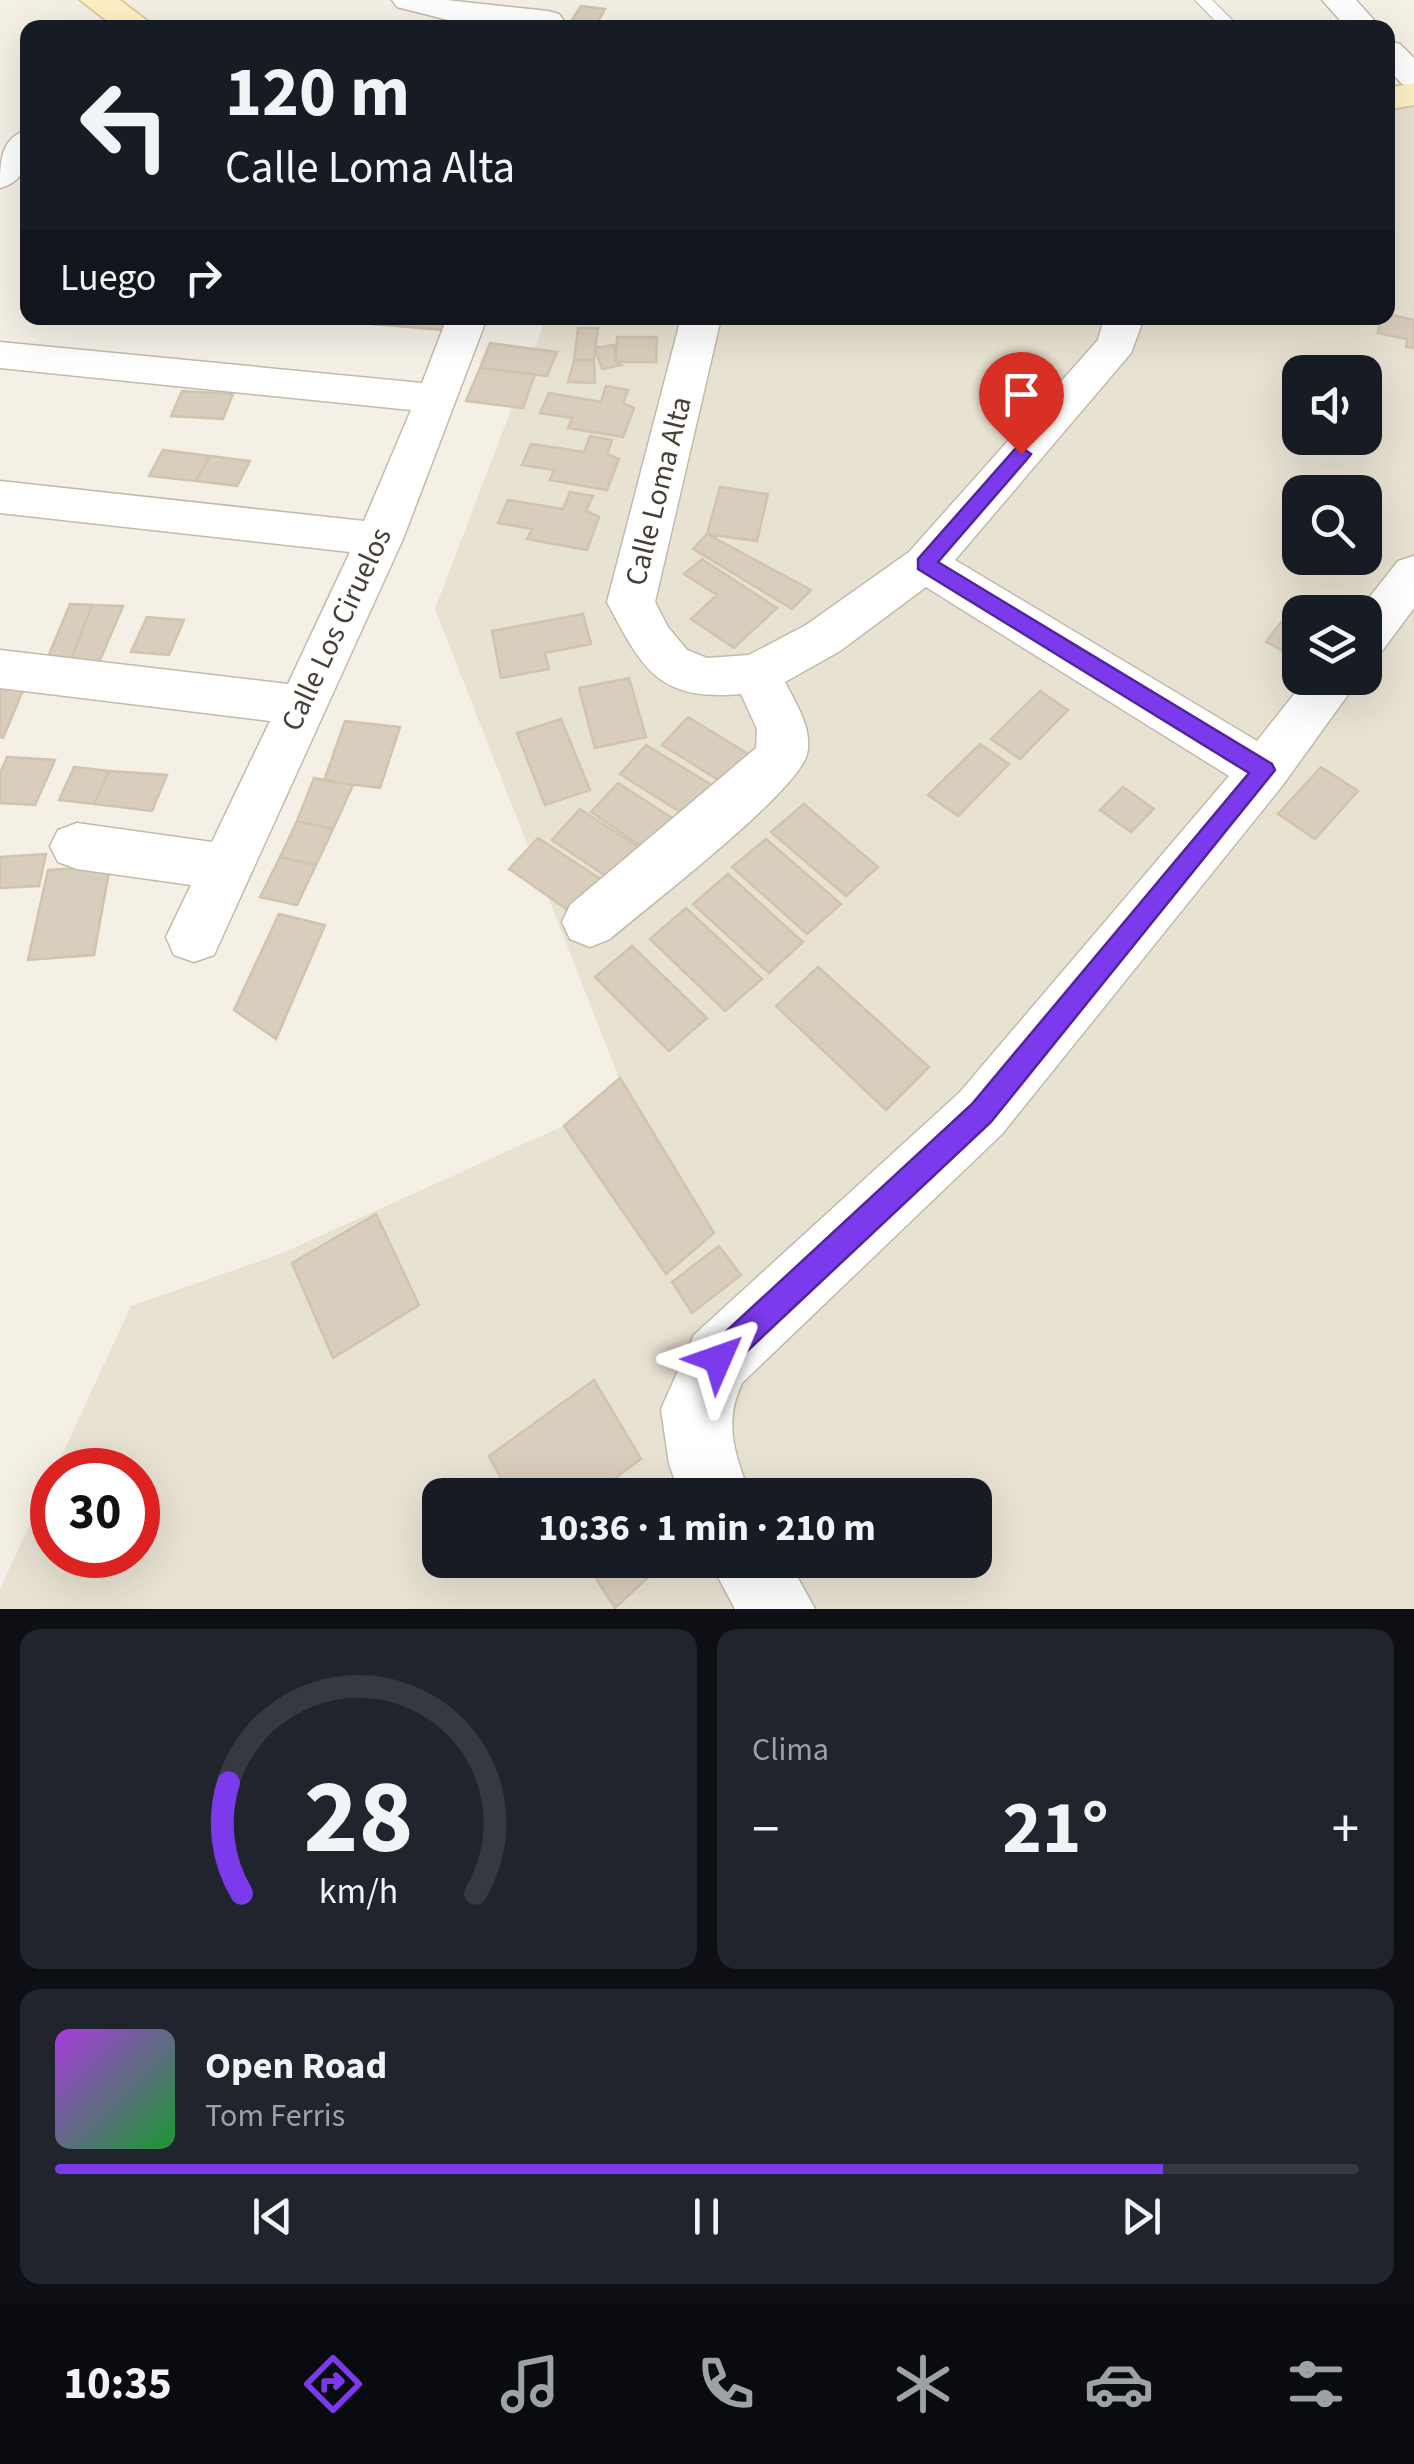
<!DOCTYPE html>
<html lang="es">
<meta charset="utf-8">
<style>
body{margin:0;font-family:"Source Sans 3",sans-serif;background:#20242c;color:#f1f3f6;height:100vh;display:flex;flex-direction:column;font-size:38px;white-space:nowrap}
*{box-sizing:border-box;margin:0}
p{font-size:32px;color:#9ea1a6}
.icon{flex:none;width:55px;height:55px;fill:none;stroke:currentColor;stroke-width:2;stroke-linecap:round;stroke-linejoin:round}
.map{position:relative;height:1609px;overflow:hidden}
.details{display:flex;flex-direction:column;gap:20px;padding:20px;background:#0d0f14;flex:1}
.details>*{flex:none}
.top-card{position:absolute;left:20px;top:20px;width:1375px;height:305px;border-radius:20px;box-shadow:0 10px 40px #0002;background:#171b24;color:#f1f3f6;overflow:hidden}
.buttons{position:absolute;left:1282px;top:355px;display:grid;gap:20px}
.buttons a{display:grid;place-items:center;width:100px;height:100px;border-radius:20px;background:#171b24;box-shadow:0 10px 40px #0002;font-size:50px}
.speed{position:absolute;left:30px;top:1448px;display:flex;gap:20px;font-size:50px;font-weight:700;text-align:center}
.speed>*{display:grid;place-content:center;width:130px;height:130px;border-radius:50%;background:#171b24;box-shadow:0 10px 40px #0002;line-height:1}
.speed .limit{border:15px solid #d22;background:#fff;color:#111}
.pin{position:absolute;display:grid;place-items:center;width:85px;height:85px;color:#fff;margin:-102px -42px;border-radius:50% 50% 50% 0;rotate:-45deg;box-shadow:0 0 10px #0007}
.pin .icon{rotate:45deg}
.me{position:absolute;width:110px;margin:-55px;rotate:47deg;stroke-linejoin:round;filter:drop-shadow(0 0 8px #0008)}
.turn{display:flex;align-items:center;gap:35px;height:210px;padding:0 40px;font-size:45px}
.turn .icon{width:130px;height:130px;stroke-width:2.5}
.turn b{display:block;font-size:70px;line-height:85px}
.then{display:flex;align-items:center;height:95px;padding:0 40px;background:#0003;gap:20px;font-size:38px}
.big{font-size:75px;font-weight:700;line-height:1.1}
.details .card{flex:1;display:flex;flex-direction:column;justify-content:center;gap:15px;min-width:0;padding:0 35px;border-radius:20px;background:#20242c}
.details .dial{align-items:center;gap:0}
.dial svg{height:260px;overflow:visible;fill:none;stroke:#363941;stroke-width:7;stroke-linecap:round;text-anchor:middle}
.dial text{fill:#f1f3f6;stroke:none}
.song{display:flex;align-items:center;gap:30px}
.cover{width:120px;height:120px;border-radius:15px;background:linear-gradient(135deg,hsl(280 70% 55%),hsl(130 70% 35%))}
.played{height:10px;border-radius:5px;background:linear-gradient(90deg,#7c3aed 85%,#363941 85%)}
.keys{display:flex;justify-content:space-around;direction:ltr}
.heat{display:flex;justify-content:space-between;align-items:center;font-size:55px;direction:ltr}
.details .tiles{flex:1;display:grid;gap:20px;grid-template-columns:1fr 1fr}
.card:last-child{grid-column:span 2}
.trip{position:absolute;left:422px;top:1478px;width:570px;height:100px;border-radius:20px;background:#171b24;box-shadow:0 10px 40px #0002;font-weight:700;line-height:100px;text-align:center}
.tab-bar{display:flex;height:160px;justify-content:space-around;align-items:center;background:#090b0e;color:#9ea1a6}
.tab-bar .icon{width:70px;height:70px}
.tab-bar .current{color:#7c3aed}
.tab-bar b{font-size:45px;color:#f1f3f6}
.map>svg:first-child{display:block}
.residential{fill:#e8e2d3;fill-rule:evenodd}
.building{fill:#d9cebd;stroke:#d2c3ad;stroke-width:2.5}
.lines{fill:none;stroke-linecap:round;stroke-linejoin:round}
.lane-casing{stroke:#c3baab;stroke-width:2}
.street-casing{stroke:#c3baab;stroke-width:3}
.secondary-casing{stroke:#d7c493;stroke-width:3}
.lane{fill:#fff;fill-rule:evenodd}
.street{fill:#fff;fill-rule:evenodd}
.secondary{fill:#fff1c5;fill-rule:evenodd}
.route{fill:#7c3aed;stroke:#51269a;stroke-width:2.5}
.labels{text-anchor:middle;stroke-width:10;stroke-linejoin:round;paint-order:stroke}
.street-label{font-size:30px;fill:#474035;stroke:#fff}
</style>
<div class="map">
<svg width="1414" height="1609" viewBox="0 0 1414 1609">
<rect width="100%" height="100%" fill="#f4f0e6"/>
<!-- residential -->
<path class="residential" d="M1414 105V1609H0V1589L52 1476V1555H138V1470H55L131 1306 280 1254 563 1126 619 1078 435 609 546 318H1388V109ZM1300 372H1365V438H1300ZM1300 492H1365V558H1300ZM1300 612H1365V678H1300ZM440 1495H975V1560H440Z"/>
<!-- building -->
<path class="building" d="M581 6 605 9 595 27 570 23Z
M1388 314 1414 320V348L1406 347 1407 339 1378 333 1380 318Z
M301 318H448L443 330Z
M578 328H598L594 360H574Z
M617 337H657L656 362H616Z
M490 343 557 352 547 376 480 368Z
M614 345 616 362 621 365 602 369 595 348Z
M574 360H594L595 383 568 382Z
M480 368 535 374 523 408 466 401Z
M606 386 628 390 623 403 634 408 623 437 568 428 572 418 540 413 549 393 601 402Z
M182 391 233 394 223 419 171 416Z
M590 436 612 440 607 454 619 459 607 490 550 480 554 470 522 465 531 444 584 452Z
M163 450 210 456 196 481 149 476Z
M210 456 250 461 237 486 196 481Z
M720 487 768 494 757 541 707 534Z
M570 492 593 496 586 511 599 517 587 550 527 539 532 529 498 523 508 500 563 509Z
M707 534 811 590 792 609 693 549Z
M702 559 777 608 734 648 691 619 717 595 684 574Z
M70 604 92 605 69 665 45 664Z
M92 605 123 606 95 672 69 665Z
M583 614 591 644 545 653 549 669 501 678 492 631Z
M147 617 184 620 169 655 131 652Z
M1281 622 1299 632 1285 652 1266 642Z
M629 678 646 737 595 748 579 688Z
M0 680 27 681 3 738 0 737Z
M1040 691 1068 710 1020 759 991 739Z
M688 717 758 760 733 789 662 745Z
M561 719 590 790 545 805 517 733Z
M345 721 400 727 380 788 324 781Z
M980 744 1009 764 958 816 928 795Z
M646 745 718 789 691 819 620 774Z
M7 757 55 760 35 805 0 803V773Z
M74 767 109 771 94 804 59 800Z
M1321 767 1358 791 1315 839 1278 814Z
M109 771 167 775 152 811 94 804Z
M314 778 353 785 333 829 297 821Z
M618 783 689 829 662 860 591 812Z
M1123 787 1154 809 1131 832 1100 810Z
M804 804 878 867 846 896 771 832Z
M580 809 652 856 624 888 552 840Z
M297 821 333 829 316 865 280 857Z
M538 838 611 886 581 919 509 869Z
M766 839 841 904 807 934 732 867Z
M46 854 39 886 0 888V857Z
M280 857 316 865 297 905 260 897Z
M110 866 94 955 28 960 48 870Z
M728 874 803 942 769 973 693 904Z
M686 908 762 979 725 1011 650 939Z
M279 914 325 925 276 1039 234 1010Z
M632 946 707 1018 669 1051 595 977Z
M818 967 929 1067 886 1110 776 1006Z
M620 1078 714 1233 666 1274 564 1126Z
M376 1214 419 1305 333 1358 292 1263Z
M719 1246 741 1275 692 1313 672 1282Z
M594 1380 641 1459 592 1495H510L489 1456Z
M584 1560H652L658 1568 615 1608Z"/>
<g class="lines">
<!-- lane casing -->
<g class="lane-casing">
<path id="lane" d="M1195 0H1212L1240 28H1222Z"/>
</g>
<!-- street casing -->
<g class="street-casing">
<path id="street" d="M392 0H446L548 11 559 14 564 21 560 28 460 23 397 7Z
M1322 0H1356L1381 28H1347Z
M1388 41 1400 44 1414 58V87L1402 84 1388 69Z
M28 130C28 155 29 181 0 188 0 163 0 137 28 130Z
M447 318H487L403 539 214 955 194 962 174 955 166 937 191 885 77 869 58 862 50 846 58 830 77 823 212 842 270 721 0 688V650L288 684 350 552 0 513V481L364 521 411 410 0 368V342L422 383Z
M681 318H721L655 602 668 627 687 650 707 658 749 655 806 625 909 552 1098 340 1104 318H1144L1131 353 955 560 1257 741 1307 678H1360L1282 786 1002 1134 742 1383C723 1424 735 1454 750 1495H680L669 1464 661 1409 694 1335 960 1092 1229 776 926 587 840 651 785 682C796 704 813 729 807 754 798 792 646 908 610 939L590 947 570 939 562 922 570 905 756 748 757 729 741 694C658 701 643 670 607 602Z
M1414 556V608L1382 651 1365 657V612H1358L1398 561Z
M709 1560H788L815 1609H735Z"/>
</g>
<!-- secondary casing -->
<g class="secondary-casing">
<path id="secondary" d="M80 0H120L157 28H116Z
M1414 83V105L1388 110V88Z"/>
</g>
<!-- lane -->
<use href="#lane" class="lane"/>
<!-- street -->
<use href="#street" class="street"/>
<!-- secondary -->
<use href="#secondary" class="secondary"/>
</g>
<!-- route -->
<path class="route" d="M1021 447 1031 454 1028 458 938 562 1272 764 1275 770 991 1122 728 1369 718 1374 707 1369 703 1359 707 1349 972 1104 1249 773 918 569V559L1015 449Z"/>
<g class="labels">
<!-- street labels -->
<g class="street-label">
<text transform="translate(658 491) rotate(-76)" y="10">Calle Loma Alta</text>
<text transform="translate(336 629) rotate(-65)" y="10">Calle Los Ciruelos</text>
</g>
</g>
</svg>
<div class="buttons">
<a><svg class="icon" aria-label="sound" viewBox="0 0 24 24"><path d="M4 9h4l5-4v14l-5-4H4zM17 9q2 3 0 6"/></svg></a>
<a><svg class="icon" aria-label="search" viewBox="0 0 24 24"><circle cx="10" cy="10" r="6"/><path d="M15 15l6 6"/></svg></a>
<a><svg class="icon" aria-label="layers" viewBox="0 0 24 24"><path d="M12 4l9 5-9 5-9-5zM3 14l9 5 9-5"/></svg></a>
</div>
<div class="speed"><div class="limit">30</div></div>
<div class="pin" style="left:1021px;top:454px;background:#d93025"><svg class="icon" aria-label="arrive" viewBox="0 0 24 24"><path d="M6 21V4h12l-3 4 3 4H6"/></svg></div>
<svg class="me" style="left:718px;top:1359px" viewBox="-20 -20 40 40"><path d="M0-17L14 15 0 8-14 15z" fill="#7c3aed" stroke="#fff" stroke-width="4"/></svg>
<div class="trip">10:36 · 1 min · 210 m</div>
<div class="top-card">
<div class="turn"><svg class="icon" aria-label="left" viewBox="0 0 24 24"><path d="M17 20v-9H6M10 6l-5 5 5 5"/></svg><div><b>120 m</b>Calle Loma Alta</div></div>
<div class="then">Luego<svg class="icon" aria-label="right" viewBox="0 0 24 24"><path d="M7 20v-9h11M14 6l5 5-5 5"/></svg></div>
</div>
</div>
<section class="details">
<div class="tiles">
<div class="card dial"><svg viewBox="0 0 100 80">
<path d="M14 69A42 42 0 1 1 86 69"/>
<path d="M14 69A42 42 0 0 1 10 35" stroke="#7c3aed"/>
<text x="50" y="56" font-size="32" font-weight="700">28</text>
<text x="50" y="72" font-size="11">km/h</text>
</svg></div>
<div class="card"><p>Clima</p>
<div class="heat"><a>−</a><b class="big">21°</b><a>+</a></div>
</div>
<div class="card">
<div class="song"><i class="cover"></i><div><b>Open Road</b><p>Tom Ferris</p></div></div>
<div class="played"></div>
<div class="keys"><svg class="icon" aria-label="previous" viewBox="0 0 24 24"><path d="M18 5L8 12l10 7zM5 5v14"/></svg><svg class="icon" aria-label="pause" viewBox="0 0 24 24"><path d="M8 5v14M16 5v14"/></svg><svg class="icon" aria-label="next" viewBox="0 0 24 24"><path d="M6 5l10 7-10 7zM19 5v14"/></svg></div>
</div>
</div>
</section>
<nav class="tab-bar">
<b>10:35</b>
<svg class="icon current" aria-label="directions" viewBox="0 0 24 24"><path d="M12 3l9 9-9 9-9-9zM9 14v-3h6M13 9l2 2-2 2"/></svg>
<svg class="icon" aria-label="music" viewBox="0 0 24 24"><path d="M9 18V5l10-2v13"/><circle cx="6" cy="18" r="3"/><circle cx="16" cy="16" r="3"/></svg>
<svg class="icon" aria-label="phone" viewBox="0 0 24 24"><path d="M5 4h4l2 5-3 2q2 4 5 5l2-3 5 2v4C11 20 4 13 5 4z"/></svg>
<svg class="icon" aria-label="climate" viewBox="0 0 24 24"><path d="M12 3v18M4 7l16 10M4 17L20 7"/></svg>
<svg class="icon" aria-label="car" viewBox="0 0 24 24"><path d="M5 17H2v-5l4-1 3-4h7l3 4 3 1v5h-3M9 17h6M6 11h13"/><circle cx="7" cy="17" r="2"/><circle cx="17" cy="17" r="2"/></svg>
<svg class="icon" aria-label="filters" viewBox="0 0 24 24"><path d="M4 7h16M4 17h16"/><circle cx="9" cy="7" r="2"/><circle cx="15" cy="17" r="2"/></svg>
</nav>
